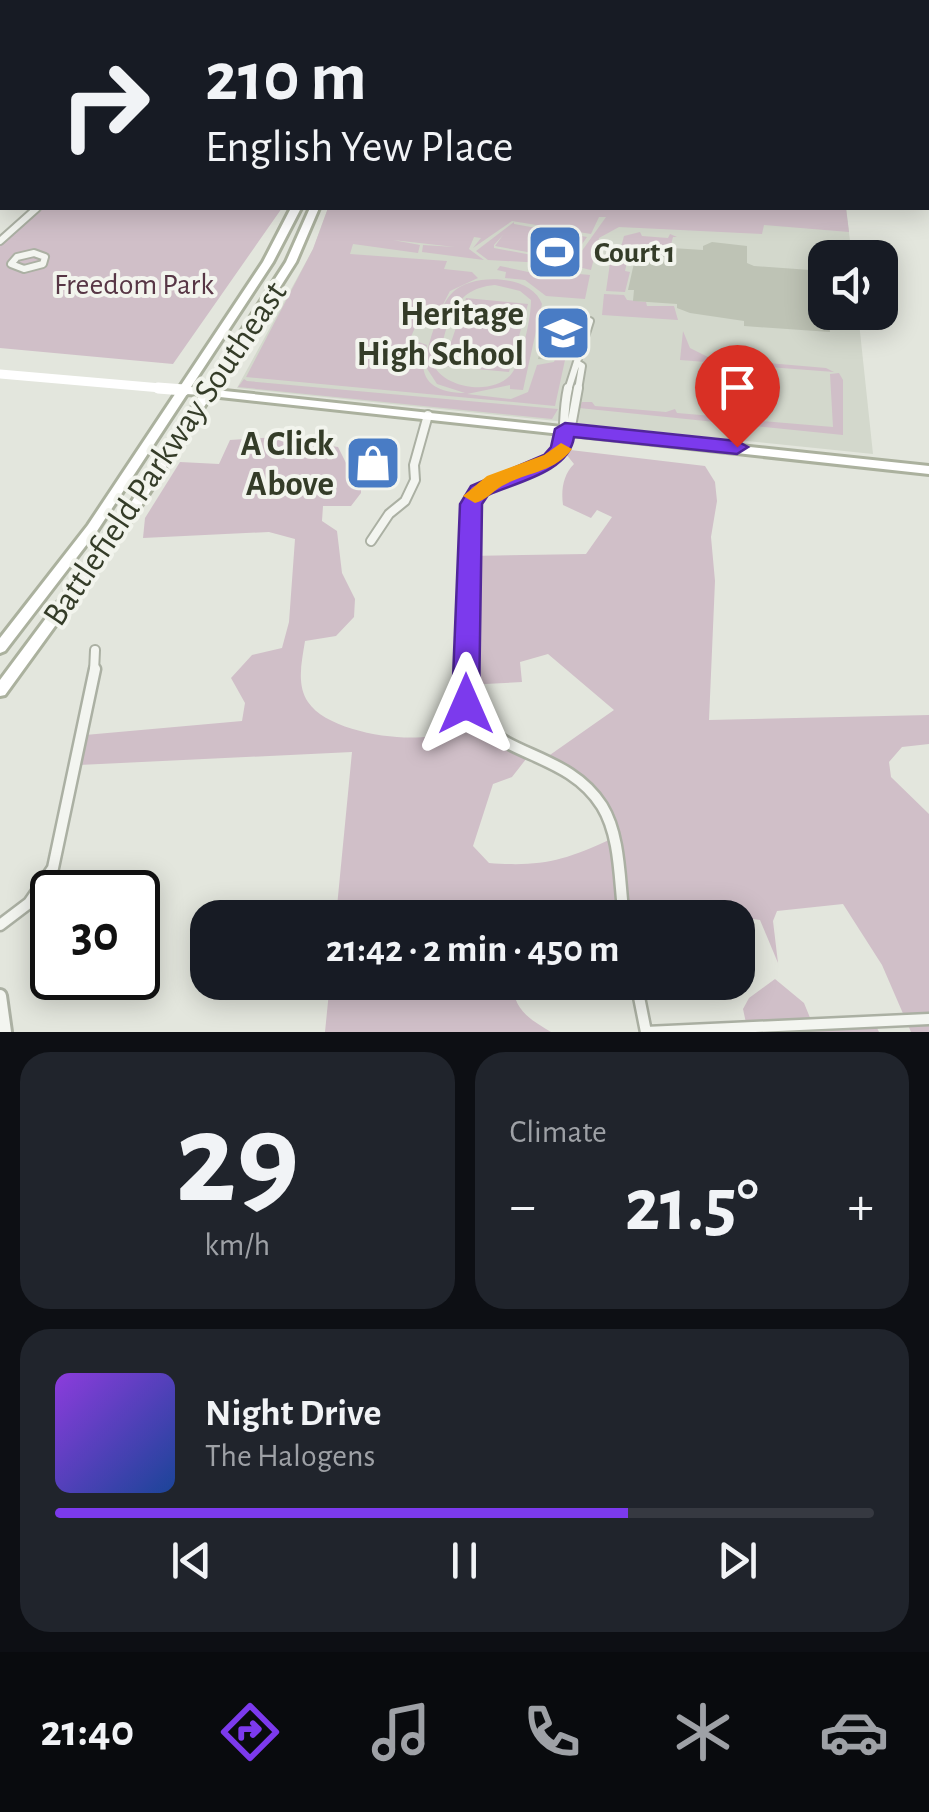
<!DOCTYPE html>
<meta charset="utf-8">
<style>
body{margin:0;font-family:"Alegreya Sans",sans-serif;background:#20242c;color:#f1f3f6;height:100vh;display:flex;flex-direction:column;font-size:38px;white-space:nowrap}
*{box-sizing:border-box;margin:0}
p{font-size:32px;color:#9ea1a6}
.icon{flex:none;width:55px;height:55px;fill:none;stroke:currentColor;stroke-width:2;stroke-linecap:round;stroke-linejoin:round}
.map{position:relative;height:1032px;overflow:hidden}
.sheet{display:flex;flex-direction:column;gap:20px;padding:20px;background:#0d0f14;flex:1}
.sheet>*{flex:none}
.hud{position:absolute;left:0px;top:0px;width:930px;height:210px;box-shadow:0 5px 25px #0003;background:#171b24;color:#f1f3f6;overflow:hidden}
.tools{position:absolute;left:808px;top:240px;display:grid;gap:20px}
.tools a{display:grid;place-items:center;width:90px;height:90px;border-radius:20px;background:#171b24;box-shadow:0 5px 25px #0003;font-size:50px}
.speed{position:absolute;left:30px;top:870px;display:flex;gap:20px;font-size:50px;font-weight:700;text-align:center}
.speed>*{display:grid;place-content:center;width:130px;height:130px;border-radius:50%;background:#171b24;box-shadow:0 5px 25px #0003;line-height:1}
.speed .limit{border:5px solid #111;border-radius:15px;background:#fff;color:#111}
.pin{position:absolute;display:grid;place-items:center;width:85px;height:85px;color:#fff;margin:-102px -42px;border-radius:50% 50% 50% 0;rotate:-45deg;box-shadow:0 0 10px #0007}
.pin .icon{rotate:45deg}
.me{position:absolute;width:110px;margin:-55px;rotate:0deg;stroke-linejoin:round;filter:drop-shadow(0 0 8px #0008)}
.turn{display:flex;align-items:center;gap:35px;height:210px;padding:0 40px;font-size:45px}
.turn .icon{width:130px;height:130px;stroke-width:2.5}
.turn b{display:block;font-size:70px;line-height:85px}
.big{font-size:75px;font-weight:700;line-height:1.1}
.sheet .widget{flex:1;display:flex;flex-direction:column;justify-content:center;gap:15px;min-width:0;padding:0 35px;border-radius:30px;background:#20242c}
.sheet .dial{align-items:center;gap:0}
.dial b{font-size:130px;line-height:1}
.song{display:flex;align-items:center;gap:30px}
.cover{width:120px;height:120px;border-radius:15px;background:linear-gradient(135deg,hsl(270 70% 55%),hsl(220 70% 35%))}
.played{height:10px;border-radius:5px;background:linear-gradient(90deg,#7c3aed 70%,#363941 70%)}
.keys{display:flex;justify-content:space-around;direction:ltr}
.heat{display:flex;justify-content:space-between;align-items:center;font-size:55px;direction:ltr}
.sheet .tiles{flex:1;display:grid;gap:20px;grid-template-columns:1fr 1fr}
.widget:last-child{grid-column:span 2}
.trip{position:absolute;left:190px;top:900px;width:565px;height:100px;border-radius:30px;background:#171b24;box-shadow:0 5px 25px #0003;font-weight:700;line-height:100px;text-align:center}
.tabs{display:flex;height:160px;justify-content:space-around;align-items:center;background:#090b0e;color:#9ea1a6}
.tabs .icon{width:70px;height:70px}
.tabs .selected{color:#7c3aed}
.tabs b{font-size:45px;color:#f1f3f6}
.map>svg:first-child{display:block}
.built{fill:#d3d8cc}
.green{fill:#d0bfc8;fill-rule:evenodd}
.building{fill:#bec3b5}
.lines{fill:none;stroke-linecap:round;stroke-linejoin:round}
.minor-far2-casing{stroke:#abb0a3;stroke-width:10}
.minor-far1-casing{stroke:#abb0a3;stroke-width:12}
.minor-casing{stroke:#abb0a3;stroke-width:15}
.tertiary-casing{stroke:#abb0a3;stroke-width:18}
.primary-casing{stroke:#abb19e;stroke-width:6}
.motorway-casing{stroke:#949c86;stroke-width:5}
.minor-far2{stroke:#f3f5f0;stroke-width:6}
.minor-far1{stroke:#f3f5f0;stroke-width:8}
.minor{stroke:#f3f5f0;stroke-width:10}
.tertiary{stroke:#f3f5f0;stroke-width:12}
.secondary-far1{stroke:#fff;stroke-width:9}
.secondary{stroke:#fff;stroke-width:11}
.primary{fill:#fff;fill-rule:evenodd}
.motorway{fill:#fff;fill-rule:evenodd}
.route{fill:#7c3aed;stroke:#51269a;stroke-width:2.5}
.slow{fill:#f59e0b}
.labels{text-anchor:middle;stroke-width:8;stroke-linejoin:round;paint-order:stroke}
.far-poi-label{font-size:30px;font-weight:bold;fill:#343c28;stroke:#f2f4ed;text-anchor:start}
.far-park-label{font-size:30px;fill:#573645;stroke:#f2f4ed}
.poi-label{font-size:35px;font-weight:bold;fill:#343c28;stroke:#f2f4ed;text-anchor:end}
.street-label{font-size:35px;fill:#343c28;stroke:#f2f4ed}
</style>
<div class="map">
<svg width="929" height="1032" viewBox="0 0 929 1032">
<rect width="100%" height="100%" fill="#e3e6dd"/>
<!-- built -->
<path class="built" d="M328 208H846L852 257 825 258V312L858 313 873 454 237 388 313 249Z"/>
<!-- green -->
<path class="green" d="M236 0H743L722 2Z
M37 208H282L173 364 0 348V241Z
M328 208H846L849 232 764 225 762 234 619 227 599 238 591 270 565 264 574 262 606 217H599L591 234 512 221 473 248 481 238 474 237 469 249 484 260 422 252 423 245 455 247 393 240 420 245 418 253 353 244 350 254 447 261 444 269 472 272 478 278 450 291 439 312 421 314 410 339 427 345C415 378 432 393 465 393L437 384 424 364C429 344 438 306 453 292 474 272 532 275 542 304L523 390 510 389V385L467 394 511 399 528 392 537 365 554 362 561 343 564 318 552 313 554 306 581 308 570 337 555 406 246 377 313 249ZM495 285 520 291 531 300C531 319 523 353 514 370 500 396 450 390 436 369L437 362C449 325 449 289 495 285Z
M514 222V224L587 237 571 260 495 246 503 235 494 245V248L564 261 562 264 488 260 476 251Z
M640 232 642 236 668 238 670 234 677 237H673L668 256 636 253 634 262H627L625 271 630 272 625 292 606 291 610 263 617 262 624 236Z
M500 266 533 273 536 270 590 275 585 299 546 296 525 280 505 278 506 272 497 270Z
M604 294 624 295 627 300 646 302 647 306H674L678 320 602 315Z
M466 298 528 304 509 372 443 366Z
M683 331 690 348 710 358 826 368 834 372 680 360Z
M839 373 843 380V435L579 408 582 402H592L595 406 666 412 675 409 677 413 749 419 750 416H759L761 421 833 427 830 374Z
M244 379 247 381 558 409 552 419 238 387Z
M277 437 338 447 347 465 361 477V493L351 506H323L322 521 337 531 342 573 355 599 354 617 336 636 305 641C302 661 296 684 308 702 327 731 399 742 431 736 446 733 462 727 476 722L530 754 512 777 493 784 473 846 489 863C540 867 564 861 611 839L603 807 547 757 614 710 548 654 520 662 522 682 465 685 469 556 586 554 612 517 597 510 591 518 563 505C561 490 563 475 574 464L562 449 705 466 715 482 717 501 711 537 715 581 709 720 929 715V744L902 747 889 762 891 777 929 814V1032H911L882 965 843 904 777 911 773 921 778 963 760 920C747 918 732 917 720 914 691 906 681 897 651 910V918L336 917 352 752 79 765 85 735 242 721 245 703 231 678 252 655 282 648 289 622 295 539 269 532 143 538 145 518 180 462 219 464 230 440Z
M775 979 804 1003 813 1025 875 1024 879 1032H748L743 1009 749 998Z
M330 982 513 983C513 1009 529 1019 551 1032H325Z"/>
<!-- building -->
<path class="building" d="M712 242 747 246V263L754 266 824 271 825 312H836L838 325 829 324 830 332 744 326V321L690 313 677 308V304L633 301 634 290H628L636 254 671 256 672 248 703 250V246Z
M548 318 563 320 554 360 538 359Z"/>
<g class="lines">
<!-- minor-far2 casing -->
<g class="minor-far2-casing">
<path id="minor-far2" d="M0 241 37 208
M34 253 45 257 43 264 24 269 11 264 17 257Z
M577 363 582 366 578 390
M568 390 590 321"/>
</g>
<!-- minor-far1 casing -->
<g class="minor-far1-casing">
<path id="minor-far1" d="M565 429 572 421 578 388
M371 541 389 514 405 501 415 480 414 465 428 415
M94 672 95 650
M466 672 471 504C493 471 535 475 562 449 565 427 563 410 568 388"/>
</g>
<!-- minor casing -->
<g class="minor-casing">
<path id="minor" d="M466 669C463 764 559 738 602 806 621 837 619 882 624 918
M0 925 29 903 53 868 95 669
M636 982 646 1032
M646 1032 929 1019"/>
</g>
<!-- tertiary casing -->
<g class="tertiary-casing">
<path id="tertiary" d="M0 996 5 1032"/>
</g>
<!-- primary casing -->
<g class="primary-casing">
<path id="primary" d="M209 0H215L216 2H210Z
M227 0H233L234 2H228Z
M291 208H301L273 262 191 387 204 389 286 262 310 208H319L296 262 215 390 929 466V474L211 396 134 517 5 695 0 696V680L125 512 200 395 187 394 97 531 5 651 0 653V638L88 525 263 262Z"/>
</g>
<!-- motorway casing -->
<g class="motorway-casing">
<path id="motorway" d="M0 74 2 75V82L0 81Z
M0 97H2V103H0Z
M0 110H2V116H0Z
M928 152H929V158H928Z
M928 165H929V171H928Z"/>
</g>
<!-- minor-far2 -->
<use href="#minor-far2" class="minor-far2"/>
<!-- minor-far1 -->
<use href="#minor-far1" class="minor-far1"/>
<!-- minor -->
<use href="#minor" class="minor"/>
<!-- tertiary -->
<use href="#tertiary" class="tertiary"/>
<!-- secondary-far1 -->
<path class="secondary-far1" d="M0 374 184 390"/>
<!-- secondary -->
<path class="secondary" d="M158 388 184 390"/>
<!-- primary -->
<use href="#primary" class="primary"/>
<!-- motorway -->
<use href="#motorway" class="motorway"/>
</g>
<!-- route -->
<path class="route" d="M565 423 737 441 748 447 737 454 574 437C569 472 517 482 488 495L482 504 479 704 475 711H456L452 704 460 504 471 486 544 455 551 447 555 429Z"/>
<!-- slow -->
<path class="slow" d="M561 443 572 449C554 473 526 472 502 486 492 492 486 500 475 503L463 496 487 476 544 455Z"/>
<!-- icons -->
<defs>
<g id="stadium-square" transform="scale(2.875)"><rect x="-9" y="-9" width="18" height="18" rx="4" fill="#497cc5" stroke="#f2f4ed"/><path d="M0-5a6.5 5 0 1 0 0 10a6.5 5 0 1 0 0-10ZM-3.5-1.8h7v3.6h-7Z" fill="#fff"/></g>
<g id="school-square" transform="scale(2.875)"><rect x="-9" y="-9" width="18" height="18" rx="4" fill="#497cc5" stroke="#f2f4ed"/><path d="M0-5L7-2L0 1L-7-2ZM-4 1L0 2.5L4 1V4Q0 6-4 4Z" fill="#fff"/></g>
<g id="shop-square" transform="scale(2.875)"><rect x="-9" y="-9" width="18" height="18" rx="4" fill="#497cc5" stroke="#f2f4ed"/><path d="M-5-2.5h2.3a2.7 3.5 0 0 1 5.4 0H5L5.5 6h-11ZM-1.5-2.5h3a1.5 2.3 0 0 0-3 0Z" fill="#fff"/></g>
</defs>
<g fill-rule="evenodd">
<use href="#stadium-square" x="555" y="252"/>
<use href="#school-square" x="563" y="333"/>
<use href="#shop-square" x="373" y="463"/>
</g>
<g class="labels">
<!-- far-poi labels -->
<g class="far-poi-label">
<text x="594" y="262">Court 1</text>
</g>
<!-- far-park labels -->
<g class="far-park-label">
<text x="134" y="294">Freedom Park</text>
</g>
<!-- poi labels -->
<g class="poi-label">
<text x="524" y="325">Heritage<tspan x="524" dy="40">High School</tspan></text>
<text x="334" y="455">A Click<tspan x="334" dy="40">Above</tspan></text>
</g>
<!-- street labels -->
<g class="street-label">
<text transform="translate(164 453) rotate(-56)" y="12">Battlefield Parkway Southeast</text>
</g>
</g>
</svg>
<div class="tools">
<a><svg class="icon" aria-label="sound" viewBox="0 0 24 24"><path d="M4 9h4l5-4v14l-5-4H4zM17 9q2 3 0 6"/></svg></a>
</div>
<div class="speed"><div class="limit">30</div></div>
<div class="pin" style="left:737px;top:447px;background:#d93025"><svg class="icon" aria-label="arrive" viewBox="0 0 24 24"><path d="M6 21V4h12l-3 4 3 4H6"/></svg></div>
<svg class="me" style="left:466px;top:704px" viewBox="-20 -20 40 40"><path d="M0-17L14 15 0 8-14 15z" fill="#7c3aed" stroke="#fff" stroke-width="4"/></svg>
<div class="trip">21:42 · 2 min · 450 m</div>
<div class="hud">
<div class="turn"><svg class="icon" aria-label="right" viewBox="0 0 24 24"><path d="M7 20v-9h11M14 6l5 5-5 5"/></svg><div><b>210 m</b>English Yew Place</div></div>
</div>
</div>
<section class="sheet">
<div class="tiles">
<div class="widget dial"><b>29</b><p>km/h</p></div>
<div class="widget"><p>Climate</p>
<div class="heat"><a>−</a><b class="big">21.5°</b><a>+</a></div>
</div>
<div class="widget">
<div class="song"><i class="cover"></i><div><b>Night Drive</b><p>The Halogens</p></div></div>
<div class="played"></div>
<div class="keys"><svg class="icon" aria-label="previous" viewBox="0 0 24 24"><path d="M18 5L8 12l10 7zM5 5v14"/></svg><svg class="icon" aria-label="pause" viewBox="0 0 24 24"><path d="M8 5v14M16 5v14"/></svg><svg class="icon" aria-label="next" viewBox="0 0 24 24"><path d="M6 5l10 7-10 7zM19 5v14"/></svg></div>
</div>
</div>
</section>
<nav class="tabs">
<b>21:40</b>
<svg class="icon selected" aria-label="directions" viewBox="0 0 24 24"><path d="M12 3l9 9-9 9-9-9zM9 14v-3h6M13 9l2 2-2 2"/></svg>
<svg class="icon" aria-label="music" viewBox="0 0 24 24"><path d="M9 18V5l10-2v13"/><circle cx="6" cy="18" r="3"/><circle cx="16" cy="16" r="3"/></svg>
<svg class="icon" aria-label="phone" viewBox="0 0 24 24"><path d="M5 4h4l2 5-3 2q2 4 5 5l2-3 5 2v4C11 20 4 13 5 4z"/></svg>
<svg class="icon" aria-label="climate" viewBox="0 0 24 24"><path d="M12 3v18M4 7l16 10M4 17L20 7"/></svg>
<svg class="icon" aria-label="car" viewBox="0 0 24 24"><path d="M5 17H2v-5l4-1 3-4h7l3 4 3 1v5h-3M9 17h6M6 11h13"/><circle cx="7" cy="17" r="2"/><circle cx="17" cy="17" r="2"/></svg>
</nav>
